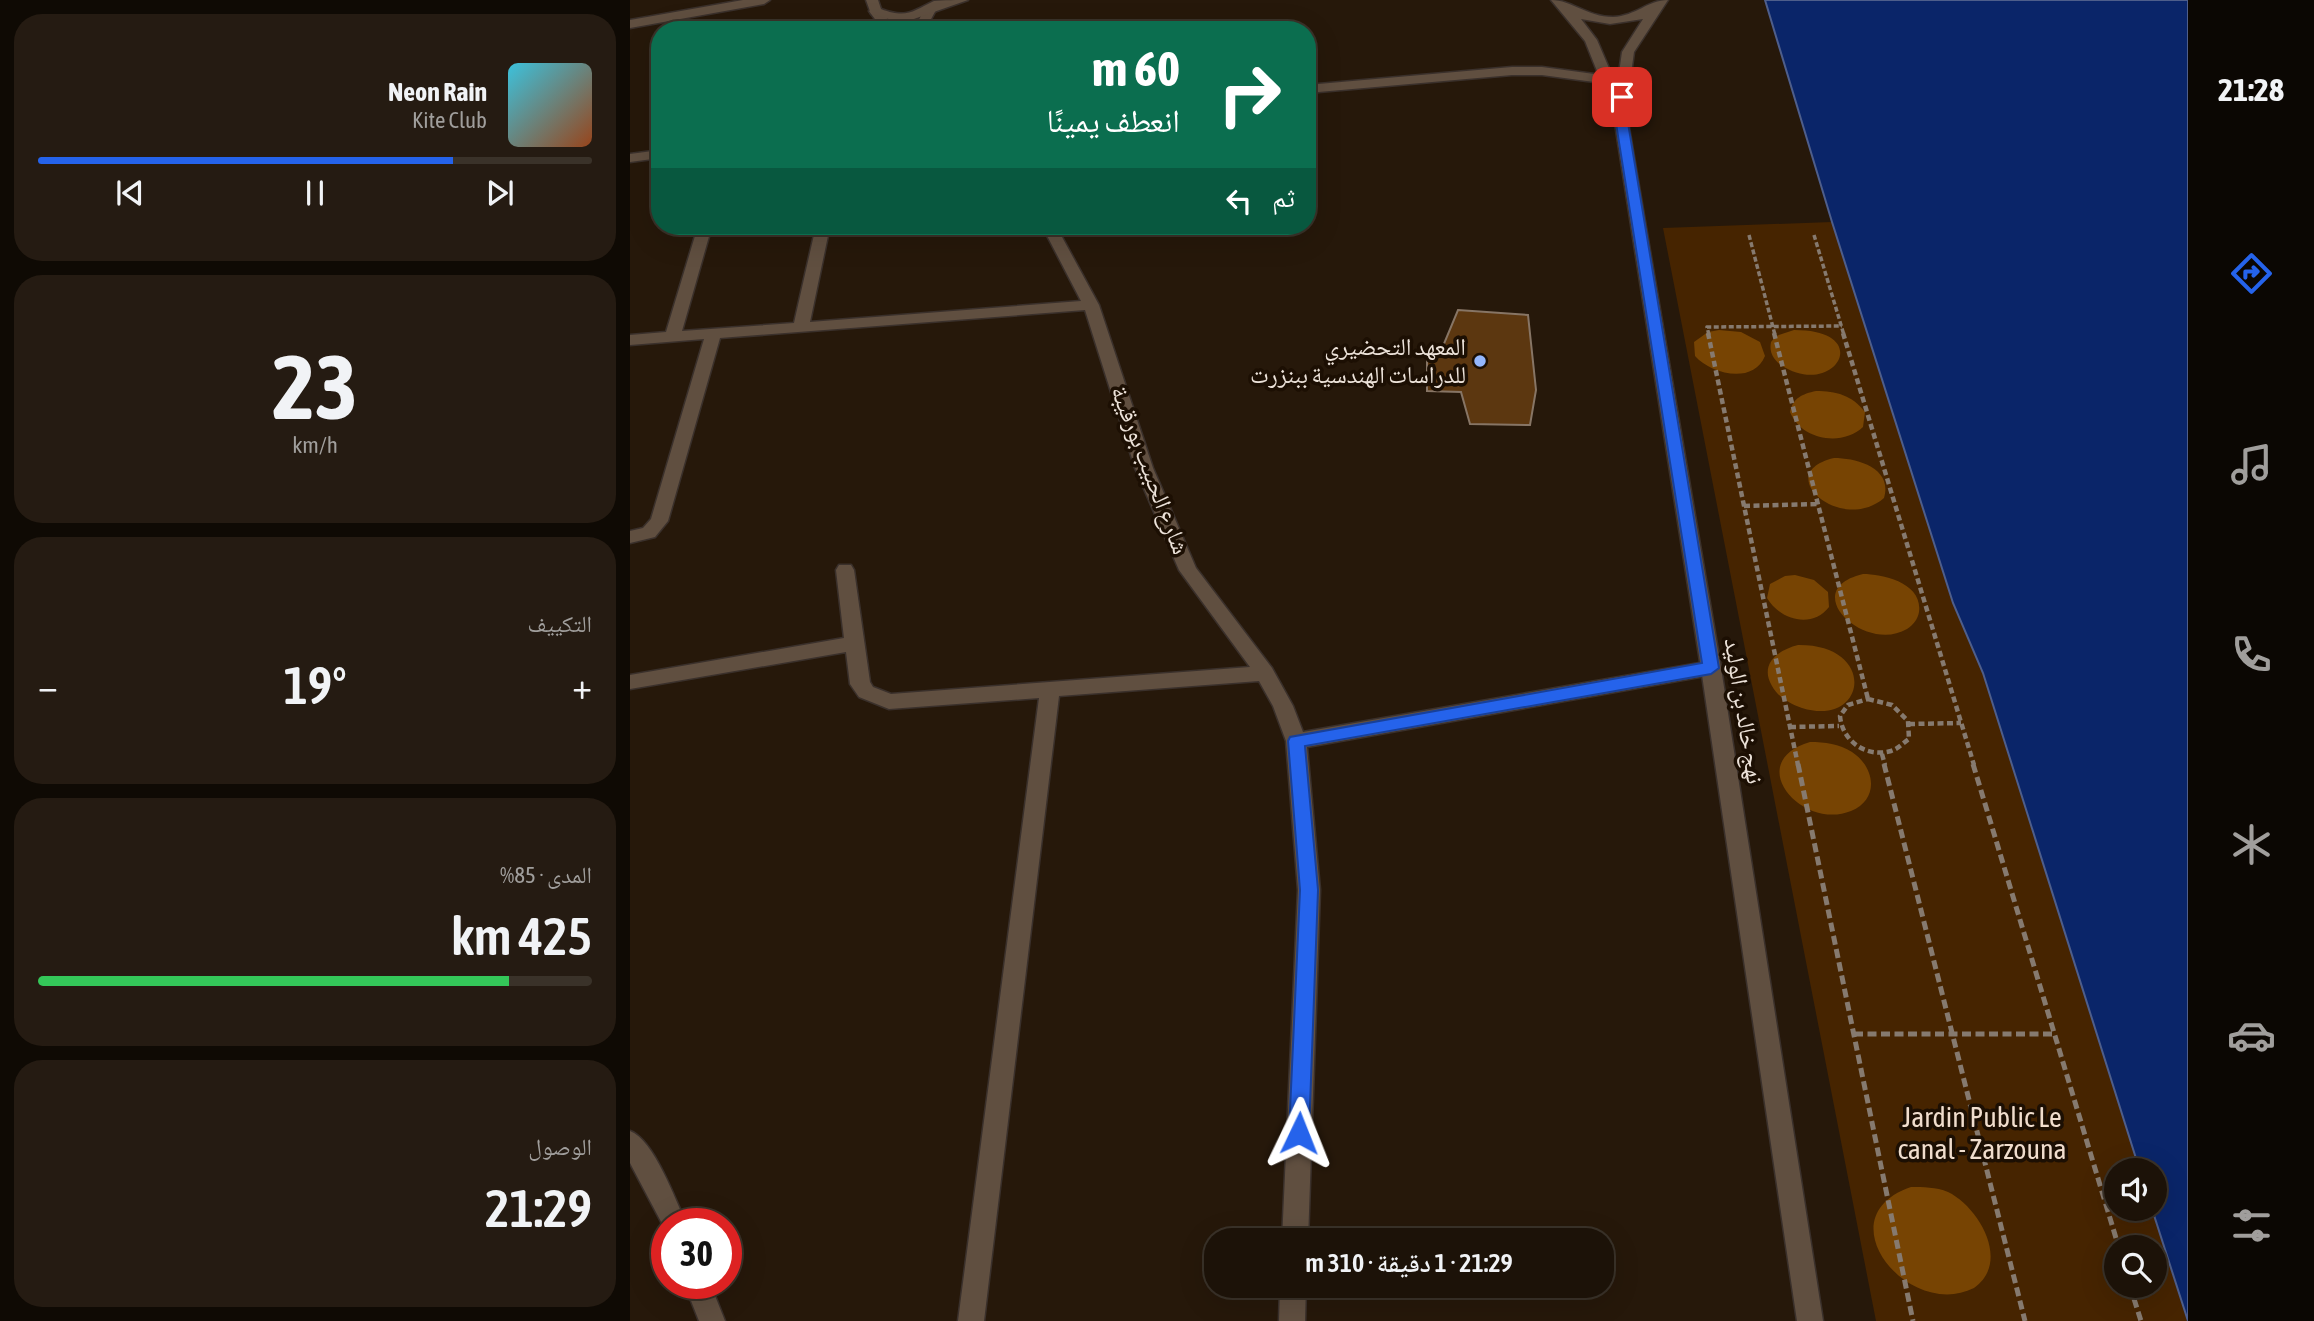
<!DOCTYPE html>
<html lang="ar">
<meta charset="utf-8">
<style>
body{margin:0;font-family:"Asap Condensed","Noto Naskh Arabic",sans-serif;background:#251b12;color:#f1f3f6;direction:rtl;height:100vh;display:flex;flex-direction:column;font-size:26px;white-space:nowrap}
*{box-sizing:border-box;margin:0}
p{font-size:23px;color:#a09e9c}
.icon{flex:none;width:38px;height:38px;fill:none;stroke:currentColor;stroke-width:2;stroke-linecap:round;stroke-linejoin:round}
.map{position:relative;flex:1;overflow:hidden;direction:ltr}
.details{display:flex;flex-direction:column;gap:14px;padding:14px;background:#0f0a04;width:630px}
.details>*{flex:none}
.top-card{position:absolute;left:21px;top:21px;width:665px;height:214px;border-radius:28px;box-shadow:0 7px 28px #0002,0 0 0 2px #3a3229;direction:rtl;background:#0b6e4f;color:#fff;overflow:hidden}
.tools{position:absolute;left:1474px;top:1158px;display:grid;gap:14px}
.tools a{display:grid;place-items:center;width:63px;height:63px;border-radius:50%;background:#1c1208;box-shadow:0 7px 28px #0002,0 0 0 2px #3a3229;font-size:35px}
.speed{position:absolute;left:21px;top:1208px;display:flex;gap:14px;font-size:35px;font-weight:700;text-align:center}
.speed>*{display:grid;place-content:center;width:91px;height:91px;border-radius:50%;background:#1c1208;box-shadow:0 7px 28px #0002,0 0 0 2px #3a3229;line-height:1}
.speed .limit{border:10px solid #d22;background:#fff;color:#111}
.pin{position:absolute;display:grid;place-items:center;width:60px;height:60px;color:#fff;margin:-30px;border-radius:14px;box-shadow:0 4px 10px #0006}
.me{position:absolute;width:77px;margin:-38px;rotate:2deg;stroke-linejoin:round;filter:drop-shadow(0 0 5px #0008)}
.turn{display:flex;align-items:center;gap:24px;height:147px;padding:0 21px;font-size:32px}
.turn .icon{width:91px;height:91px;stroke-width:2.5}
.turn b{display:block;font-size:49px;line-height:60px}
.then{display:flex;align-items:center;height:66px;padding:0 21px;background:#0003;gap:14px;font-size:26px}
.big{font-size:52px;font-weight:600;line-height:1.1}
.details .card{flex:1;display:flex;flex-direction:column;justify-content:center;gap:10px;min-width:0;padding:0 24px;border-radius:28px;background:#251b12}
.details .dial{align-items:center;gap:0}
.dial b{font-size:91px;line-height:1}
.song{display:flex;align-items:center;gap:21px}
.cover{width:84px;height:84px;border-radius:10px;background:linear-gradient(135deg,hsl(190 70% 55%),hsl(20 70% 35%))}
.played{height:7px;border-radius:4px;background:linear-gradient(90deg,#2563eb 75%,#3a3229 75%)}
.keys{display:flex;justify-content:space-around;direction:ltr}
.heat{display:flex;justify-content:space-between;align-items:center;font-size:38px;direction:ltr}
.charge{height:10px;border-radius:5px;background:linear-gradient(90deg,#34c759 85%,#3a3229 0)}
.trip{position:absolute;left:574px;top:1228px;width:410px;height:70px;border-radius:28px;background:#1c1208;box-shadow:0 7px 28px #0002,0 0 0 2px #3a3229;font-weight:600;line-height:70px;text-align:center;direction:rtl}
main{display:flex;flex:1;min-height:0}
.tab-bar{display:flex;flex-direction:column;width:126px;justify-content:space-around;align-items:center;background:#0b0703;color:#a09e9c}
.tab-bar .icon{width:49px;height:49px}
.tab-bar .selected{color:#2563eb}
.tab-bar b{font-size:32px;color:#f1f3f6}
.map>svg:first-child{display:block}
.green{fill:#462400;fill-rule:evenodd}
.forest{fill:#774403}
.water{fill:#0a2569;stroke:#4e5e8b;stroke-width:2}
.building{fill:#5c3710;stroke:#877565;stroke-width:2}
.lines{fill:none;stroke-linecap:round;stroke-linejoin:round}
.minor-casing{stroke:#3a302b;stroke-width:3}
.tertiary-casing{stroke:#3a302b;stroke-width:3}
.path-far2{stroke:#867a6f;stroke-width:3.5;stroke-dasharray:5 2.5;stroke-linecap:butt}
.path-far1{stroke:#867a6f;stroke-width:4.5;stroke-dasharray:6 3.5;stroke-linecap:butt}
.path{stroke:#867a6f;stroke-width:5;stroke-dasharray:9 4.5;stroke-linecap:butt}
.minor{fill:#604f40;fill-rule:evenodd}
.tertiary{fill:#604f40;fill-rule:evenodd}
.route{fill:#2563eb;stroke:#184099;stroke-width:2}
.poi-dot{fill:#94b7fd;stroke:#1c0f03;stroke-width:2.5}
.labels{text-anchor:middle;stroke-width:7;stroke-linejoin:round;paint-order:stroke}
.poi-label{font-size:24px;fill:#ece2d9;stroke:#1c0f03;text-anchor:end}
.street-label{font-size:24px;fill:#ece2d9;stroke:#1c0f03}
.near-park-label{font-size:28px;fill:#f0ddcd;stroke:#1c0f03}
</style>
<main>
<nav class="tab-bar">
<b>21:28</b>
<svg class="icon selected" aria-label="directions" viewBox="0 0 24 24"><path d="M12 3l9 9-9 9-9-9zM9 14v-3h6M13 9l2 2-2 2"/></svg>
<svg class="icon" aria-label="music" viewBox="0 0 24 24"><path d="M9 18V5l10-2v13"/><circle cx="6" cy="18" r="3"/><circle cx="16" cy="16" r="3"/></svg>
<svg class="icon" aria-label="phone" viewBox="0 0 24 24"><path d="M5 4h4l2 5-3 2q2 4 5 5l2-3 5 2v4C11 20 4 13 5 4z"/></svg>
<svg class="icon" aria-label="climate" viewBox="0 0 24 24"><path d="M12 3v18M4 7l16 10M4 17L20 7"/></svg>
<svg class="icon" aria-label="car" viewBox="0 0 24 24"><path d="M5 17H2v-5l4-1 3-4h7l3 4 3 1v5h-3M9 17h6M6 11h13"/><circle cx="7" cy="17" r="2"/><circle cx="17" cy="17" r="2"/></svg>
<svg class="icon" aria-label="filters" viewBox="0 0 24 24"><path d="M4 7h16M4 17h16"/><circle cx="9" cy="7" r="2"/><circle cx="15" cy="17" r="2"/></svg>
</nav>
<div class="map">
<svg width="1558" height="1321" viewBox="0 0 1558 1321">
<rect width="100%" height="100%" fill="#26180a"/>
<!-- green -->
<path class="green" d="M1202 222 1323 603 1353 673 1510 1171H1486V1209H1522L1557 1321H1246L1033 228ZM1486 1248H1524V1286H1486Z"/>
<!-- forest -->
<path class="forest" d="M1089 330 1111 332 1130 342 1135 356C1123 385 1081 374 1065 356L1064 342 1078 332Z
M1164 330C1247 330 1203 400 1151 365 1143 359 1139 352 1141 342L1146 336Z
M1186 391C1206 391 1222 395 1235 412L1233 427C1212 447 1171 440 1160 412 1163 398 1172 394 1186 391Z
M1204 458C1227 458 1263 468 1254 498 1211 535 1140 473 1204 458Z
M1233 574C1253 574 1293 583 1289 612 1288 619 1283 625 1277 629 1235 654 1166 590 1233 574Z
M1165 575 1184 580 1198 592 1199 607C1182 629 1150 620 1137 598L1140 584 1155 576Z
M1168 645C1248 644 1237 728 1172 708 1160 704 1148 697 1142 686 1129 664 1148 650 1168 645Z
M1180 742C1195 742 1209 744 1222 752 1245 767 1250 799 1221 811 1172 831 1112 762 1180 742Z
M1281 1187C1293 1187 1306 1187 1318 1192 1349 1207 1381 1262 1344 1288 1279 1321 1193 1217 1281 1187Z"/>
<!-- water -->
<path class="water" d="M1135 0H1558V1321L1522 1209H1524V1171H1510L1353 673 1323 603 1202 222Z"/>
<!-- building -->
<path class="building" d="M828 310 898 315 906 390 900 425 840 424 831 392 797 391V350L811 351Z"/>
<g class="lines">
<!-- minor casing -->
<g class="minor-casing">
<path id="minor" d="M113 0H140L134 4 0 28V20Z
M300 6 306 10 295 30H283L296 7Z
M245 7 249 8 266 30H253L239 11Z
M882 67H912L994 78 1001 82 994 86 912 75H882L677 93V85Z
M30 150V158L0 162V154Z
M68 226H82L52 331 164 323 186 226H200L180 322 451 301 412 226H426L469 305 523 468 566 568 642 668 663 706 673 732 1081 661 1088 663 1091 668 1088 673 1081 675 677 747 690 890 678 1241H652L668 890 656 741 643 706 629 681 429 696 354 1321H328L409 698 259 709 229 697 220 684 216 652 0 689V675L214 638 206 570 209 565H221L224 570 240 682 243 687 261 694 620 667 549 570 505 468 455 310 90 338 38 521 25 537 0 543V531L13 528 21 519 74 339 0 345V335L36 332Z
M0 1131C24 1140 45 1199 56 1223H37V1233L0 1163Z
M54 1283H80L95 1321H69Z
M650 1286H676L675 1321H649Z"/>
</g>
<!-- tertiary casing -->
<g class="tertiary-casing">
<path id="tertiary" d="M236 0H248L251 9C277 19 283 11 304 1 312 0 329 0 338 0L281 20H262L241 14Z
M921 0C942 0 957 17 983 17 1006 16 1018 0 1038 0L1004 52 996 110 1091 668 1193 1321H1167L1071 668 983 111 955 41ZM951 19 980 24 1013 19 992 52 987 87 967 40Z"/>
</g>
<!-- path-far2 -->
<path class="path-far2" d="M1119 235 1145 335
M1184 235 1214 335
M1079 335 1077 327 1212 326"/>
<!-- path-far1 -->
<path class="path-far1" d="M1078 333 1168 765
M1144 333 1238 699
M1213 333 1344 765
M1114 506 1188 504
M1238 699 1262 705 1278 721 1279 739C1273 743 1268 749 1261 751 1236 758 1212 741 1210 716L1218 705Z
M1279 724 1331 723
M1160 727 1209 726
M1252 754 1255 765"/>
<!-- path -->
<path class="path" d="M1168 764 1283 1321
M1254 764 1395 1321
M1343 764 1489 1248
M1224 1034H1425
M1500 1286 1511 1321"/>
<!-- minor -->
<use href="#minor" class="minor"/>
<!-- tertiary -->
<use href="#tertiary" class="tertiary"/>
</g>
<!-- route -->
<path class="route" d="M992 93 997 97 996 111 1089 668 1081 674 675 746 688 890 679 1133 676 1140 669 1142 662 1140 659 1133 670 890 658 741 660 737 1072 663 984 111 986 97Z"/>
<!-- markers -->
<circle class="poi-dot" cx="850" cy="361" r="7"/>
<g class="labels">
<!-- poi labels -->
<g class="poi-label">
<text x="836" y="355">المعهد التحضيري<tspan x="836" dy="28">للدراسات الهندسية ببنزرت</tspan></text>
</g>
<!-- street labels -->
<g class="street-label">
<text transform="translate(520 470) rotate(69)" y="8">شارع الحبيب بورقيبة</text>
<text transform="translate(1114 711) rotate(81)" y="8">نهج خالد بن الوليد</text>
</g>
<!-- near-park labels -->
<g class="near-park-label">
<text x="1352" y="1127">Jardin Public Le<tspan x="1352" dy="32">canal - Zarzouna</tspan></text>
</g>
</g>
</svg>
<div class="tools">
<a><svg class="icon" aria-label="sound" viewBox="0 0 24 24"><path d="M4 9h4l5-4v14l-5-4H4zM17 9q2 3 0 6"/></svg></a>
<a><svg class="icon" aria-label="search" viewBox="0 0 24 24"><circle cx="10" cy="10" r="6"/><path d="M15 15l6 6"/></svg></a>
</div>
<div class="speed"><div class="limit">30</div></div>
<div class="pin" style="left:992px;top:97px;background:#d93025"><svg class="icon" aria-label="arrive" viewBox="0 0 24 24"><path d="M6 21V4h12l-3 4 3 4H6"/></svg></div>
<svg class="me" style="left:669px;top:1133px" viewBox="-20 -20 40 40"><path d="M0-17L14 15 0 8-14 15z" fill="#2563eb" stroke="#fff" stroke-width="4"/></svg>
<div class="trip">21:29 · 1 دقيقة · 310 m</div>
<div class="top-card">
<div class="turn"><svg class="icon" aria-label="right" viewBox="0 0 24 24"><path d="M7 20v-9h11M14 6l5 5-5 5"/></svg><div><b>60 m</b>انعطف يمينًا</div></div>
<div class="then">ثم<svg class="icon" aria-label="left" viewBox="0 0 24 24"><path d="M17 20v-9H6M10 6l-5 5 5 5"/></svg></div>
</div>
</div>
<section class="details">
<div class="card">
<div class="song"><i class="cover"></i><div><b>Neon Rain</b><p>Kite Club</p></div></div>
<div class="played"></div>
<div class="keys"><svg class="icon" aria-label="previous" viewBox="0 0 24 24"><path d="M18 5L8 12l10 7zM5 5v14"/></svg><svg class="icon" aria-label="pause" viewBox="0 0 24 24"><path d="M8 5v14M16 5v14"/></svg><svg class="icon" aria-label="next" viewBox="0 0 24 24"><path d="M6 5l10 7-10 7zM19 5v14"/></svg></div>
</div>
<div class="card dial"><b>23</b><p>km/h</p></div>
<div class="card"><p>التكييف</p>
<div class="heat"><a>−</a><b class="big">19°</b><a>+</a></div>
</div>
<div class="card"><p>المدى · 85%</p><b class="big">425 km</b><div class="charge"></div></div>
<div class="card"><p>الوصول</p><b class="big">21:29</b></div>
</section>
</main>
